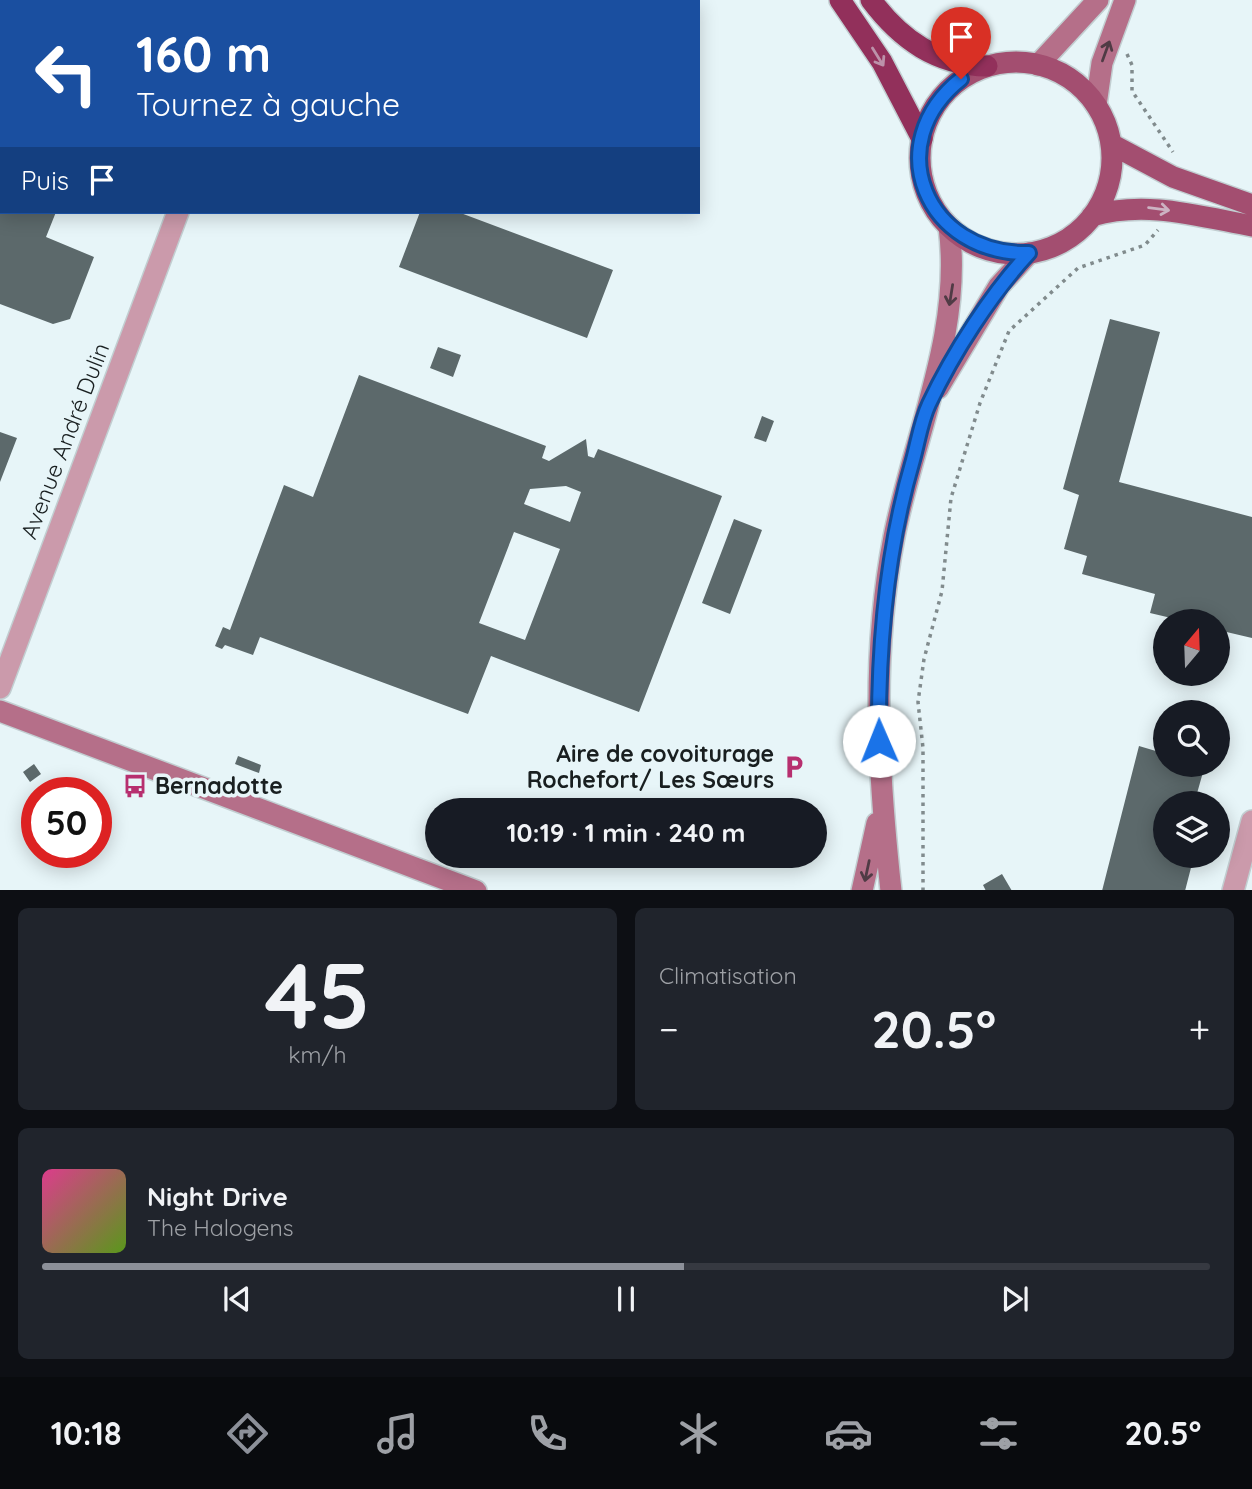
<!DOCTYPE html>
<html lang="fr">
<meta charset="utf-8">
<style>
body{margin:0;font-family:Quicksand,sans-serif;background:#20242c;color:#f1f3f6;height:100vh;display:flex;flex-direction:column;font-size:26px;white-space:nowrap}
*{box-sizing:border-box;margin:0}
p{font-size:23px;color:#9ea1a6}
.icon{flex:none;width:38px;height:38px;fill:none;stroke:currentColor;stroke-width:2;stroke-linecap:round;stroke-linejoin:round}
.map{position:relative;height:890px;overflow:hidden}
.details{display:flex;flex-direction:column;gap:18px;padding:18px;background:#0d0f14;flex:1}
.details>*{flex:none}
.guide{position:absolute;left:0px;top:0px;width:700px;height:214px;box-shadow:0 4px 18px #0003;background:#1a4fa0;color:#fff;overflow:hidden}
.needle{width:46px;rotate:19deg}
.tools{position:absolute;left:1153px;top:609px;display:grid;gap:14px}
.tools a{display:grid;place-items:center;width:77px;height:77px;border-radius:50%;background:#171b24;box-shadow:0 4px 18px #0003;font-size:35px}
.speed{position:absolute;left:21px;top:777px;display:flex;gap:14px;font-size:35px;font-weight:700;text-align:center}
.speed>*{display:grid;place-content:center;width:91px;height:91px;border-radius:50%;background:#171b24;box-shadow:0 4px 18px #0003;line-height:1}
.speed .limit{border:10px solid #d22;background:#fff;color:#111}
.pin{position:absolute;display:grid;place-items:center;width:60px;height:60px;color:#fff;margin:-72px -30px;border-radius:50% 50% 50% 0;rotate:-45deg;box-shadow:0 0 7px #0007}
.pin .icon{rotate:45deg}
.me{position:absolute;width:77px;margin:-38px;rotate:359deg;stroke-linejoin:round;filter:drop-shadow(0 0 5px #0008)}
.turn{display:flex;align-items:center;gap:24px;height:147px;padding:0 21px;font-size:32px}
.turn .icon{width:91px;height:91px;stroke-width:2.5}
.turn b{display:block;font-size:49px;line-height:60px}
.then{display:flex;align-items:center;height:66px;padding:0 21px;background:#0003;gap:14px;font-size:26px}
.big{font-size:52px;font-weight:800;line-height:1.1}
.details .widget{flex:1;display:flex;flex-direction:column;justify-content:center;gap:10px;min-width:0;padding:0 24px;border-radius:10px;background:#20242c}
.details .dial{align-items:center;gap:0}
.dial b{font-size:91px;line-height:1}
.song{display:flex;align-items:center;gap:21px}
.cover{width:84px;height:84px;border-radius:10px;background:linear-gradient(135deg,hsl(330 70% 55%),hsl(90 70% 35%))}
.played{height:7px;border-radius:4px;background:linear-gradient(90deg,#8c9099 55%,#363941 55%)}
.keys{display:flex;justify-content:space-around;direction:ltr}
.heat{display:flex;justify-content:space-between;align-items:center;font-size:38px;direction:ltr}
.details .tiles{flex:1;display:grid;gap:18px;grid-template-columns:1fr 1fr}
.widget:last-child{grid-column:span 2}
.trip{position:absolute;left:425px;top:798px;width:402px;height:70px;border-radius:35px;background:#171b24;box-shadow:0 4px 18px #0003;font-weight:800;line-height:70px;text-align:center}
.menu{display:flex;height:112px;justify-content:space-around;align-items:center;background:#090b0e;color:#9ea1a6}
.menu .icon{width:49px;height:49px}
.menu .on{color:#8c9099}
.menu b{font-size:32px;color:#f1f3f6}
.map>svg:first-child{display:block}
.building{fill:#5c696b;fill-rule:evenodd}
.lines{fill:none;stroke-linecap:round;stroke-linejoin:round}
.street-casing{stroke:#c2ced1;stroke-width:24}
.secondary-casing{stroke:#c2ced1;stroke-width:24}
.primary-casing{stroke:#c2ced1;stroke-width:24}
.highway-casing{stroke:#c2ced1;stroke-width:24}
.path{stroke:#818b8d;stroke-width:3.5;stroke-dasharray:3.5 5;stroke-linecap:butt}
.street{stroke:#cb9aab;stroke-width:21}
.secondary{stroke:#b56f89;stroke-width:21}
.primary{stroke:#a34e70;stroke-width:21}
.highway{stroke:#92305b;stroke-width:21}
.oneway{stroke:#503b45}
.oneway2{stroke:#bc92aa}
.oneway3{stroke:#ccb2c2}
.route-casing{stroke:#114b97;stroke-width:18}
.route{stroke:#1a73e8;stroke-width:12}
.labels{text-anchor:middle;stroke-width:7;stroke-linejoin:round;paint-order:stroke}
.street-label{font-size:23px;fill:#191f20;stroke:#e7f5f8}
.poi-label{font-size:23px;font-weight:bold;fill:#191f20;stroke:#e7f5f8;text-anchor:end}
</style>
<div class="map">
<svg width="1252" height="891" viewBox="0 0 1252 891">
<rect width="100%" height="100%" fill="#e7f5f8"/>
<!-- building -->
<path class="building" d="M0 212H56L46 237 94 257 70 319 53 324 0 304Z
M420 212H458L613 270 587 338 399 267Z
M1110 319 1160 332 1119 482 1252 517V638L1218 630V621H1184L1150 613 1155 594 1082 574 1087 556 1064 549 1079 495 1063 489Z
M438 347 461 355 453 377 430 368Z
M359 375 546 446 542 458 549 461 586 439 588 456 594 458 598 449 722 496 639 712 491 656 468 714 260 637 253 655 225 645 222 649 215 646 223 627 230 630 284 485 313 497ZM566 486 581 492 570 522 524 504 530 489ZM514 532 560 549 525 640 479 623Z
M762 416 774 421 766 442 754 438Z
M0 432 17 438 0 482Z
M734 519 762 530 730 614 702 603Z
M1139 746 1166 754V765H1205L1196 797 1203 799 1202 803H1166V856H1194L1185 891H1102Z
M238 756 261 765 259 773 235 764Z
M34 764 41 774 30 782 23 772Z
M1002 874 1012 891H986L983 885Z"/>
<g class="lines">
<!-- street casing -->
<g class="street-casing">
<path id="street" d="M0 688 178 212
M1233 891 1252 821"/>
</g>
<!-- secondary casing -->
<g class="secondary-casing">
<path id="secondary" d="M1038 65 1098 0
M1096 105 1102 63 1125 0
M938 388 999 286 1029 253
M0 711 476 891
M862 891 877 823
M891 891C878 772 871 655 894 537 914 435 963 332 949 227"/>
</g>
<!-- primary casing -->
<g class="primary-casing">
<path id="primary" d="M920 158a96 96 0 1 1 192 0a96 96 0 1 1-192 0Z
M1111 144 1173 177 1252 205
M1092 216C1145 200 1198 216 1252 226"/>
</g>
<!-- highway casing -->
<g class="highway-casing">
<path id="highway" d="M840 0 882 62 922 139
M871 0C901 40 937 65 987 66"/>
</g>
<!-- path -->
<path class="path" d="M1127 54 1132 65V91L1173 152
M923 891V748L918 702 924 659 942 591 951 498 980 403 1009 331 1078 268 1145 245 1158 230"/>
<!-- street -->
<use href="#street" class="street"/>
<!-- secondary -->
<use href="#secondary" class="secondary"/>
<!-- primary -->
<use href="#primary" class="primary"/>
<!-- highway -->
<use href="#highway" class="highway"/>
</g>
<!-- one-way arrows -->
<defs><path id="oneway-shaft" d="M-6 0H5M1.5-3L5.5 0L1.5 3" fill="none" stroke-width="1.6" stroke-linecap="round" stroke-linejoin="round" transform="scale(1.75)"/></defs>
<g class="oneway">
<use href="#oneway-shaft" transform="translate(1106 51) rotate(-70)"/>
<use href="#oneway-shaft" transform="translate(951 295) rotate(99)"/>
<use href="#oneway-shaft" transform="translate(867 871) rotate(102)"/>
</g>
<use class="oneway2" href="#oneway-shaft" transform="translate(878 57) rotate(58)"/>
<use class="oneway3" href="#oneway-shaft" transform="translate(1159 209) rotate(7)"/>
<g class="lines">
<!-- route casing -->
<g class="route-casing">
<path id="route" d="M879 741C878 645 886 552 913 460 918 442 921 421 929 404 953 353 991 294 1029 253 926 255 879 144 961 79"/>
</g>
<!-- route -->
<use href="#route" class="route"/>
</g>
<!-- icons -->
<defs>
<g id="parking-bare" transform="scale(1.89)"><path d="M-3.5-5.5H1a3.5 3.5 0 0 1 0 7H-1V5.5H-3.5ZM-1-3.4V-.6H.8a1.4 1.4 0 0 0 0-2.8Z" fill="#b72f6f" stroke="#e7f5f8" stroke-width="2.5" paint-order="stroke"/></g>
<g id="bus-bare" transform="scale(1.89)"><path d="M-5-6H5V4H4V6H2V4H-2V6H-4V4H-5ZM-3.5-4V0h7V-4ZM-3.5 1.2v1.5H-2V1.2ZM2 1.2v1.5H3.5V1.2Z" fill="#b72f6f" stroke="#e7f5f8" stroke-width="2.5" paint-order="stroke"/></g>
</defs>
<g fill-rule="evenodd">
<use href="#parking-bare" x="794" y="767"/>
<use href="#bus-bare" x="135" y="786"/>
</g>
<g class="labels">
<!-- street labels -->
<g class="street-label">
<text transform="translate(65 441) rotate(-69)" y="8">Avenue André Dulin</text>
</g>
<!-- poi labels -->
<g class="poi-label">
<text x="774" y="762">Aire de covoiturage<tspan x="774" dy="26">Rochefort/ Les Sœurs</tspan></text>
<text x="155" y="794" text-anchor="start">Bernadotte</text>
</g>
</g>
</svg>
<div class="tools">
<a><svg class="needle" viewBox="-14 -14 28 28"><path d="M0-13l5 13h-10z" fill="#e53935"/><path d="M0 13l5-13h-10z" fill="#9ea1a6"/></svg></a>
<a><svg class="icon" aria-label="search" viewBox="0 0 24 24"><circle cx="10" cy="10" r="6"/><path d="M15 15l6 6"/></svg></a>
<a><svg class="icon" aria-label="layers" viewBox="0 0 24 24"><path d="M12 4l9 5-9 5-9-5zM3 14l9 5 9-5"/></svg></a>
</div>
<div class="speed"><div class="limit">50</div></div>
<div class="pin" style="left:961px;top:79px;background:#d93025"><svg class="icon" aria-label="arrive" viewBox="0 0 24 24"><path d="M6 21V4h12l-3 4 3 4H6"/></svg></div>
<svg class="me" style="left:879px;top:741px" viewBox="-20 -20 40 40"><circle r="19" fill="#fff"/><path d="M0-13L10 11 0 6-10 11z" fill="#1a73e8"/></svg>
<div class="trip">10:19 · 1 min · 240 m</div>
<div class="guide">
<div class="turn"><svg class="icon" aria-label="left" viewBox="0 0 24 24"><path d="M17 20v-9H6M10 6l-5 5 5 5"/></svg><div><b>160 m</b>Tournez à gauche</div></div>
<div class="then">Puis<svg class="icon" aria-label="arrive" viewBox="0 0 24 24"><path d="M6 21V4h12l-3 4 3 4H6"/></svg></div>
</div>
</div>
<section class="details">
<div class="tiles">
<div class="widget dial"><b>45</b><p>km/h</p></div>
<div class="widget"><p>Climatisation</p>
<div class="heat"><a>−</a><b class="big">20.5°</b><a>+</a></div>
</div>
<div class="widget">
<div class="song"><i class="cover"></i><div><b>Night Drive</b><p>The Halogens</p></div></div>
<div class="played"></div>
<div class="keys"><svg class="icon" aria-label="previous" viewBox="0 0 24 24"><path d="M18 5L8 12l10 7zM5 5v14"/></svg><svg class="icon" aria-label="pause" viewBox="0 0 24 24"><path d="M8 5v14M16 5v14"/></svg><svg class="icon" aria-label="next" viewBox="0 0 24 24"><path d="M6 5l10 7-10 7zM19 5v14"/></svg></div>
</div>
</div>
</section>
<nav class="menu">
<b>10:18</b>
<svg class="icon on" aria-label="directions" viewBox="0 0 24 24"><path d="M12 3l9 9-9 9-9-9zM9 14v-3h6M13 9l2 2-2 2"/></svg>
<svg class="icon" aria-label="music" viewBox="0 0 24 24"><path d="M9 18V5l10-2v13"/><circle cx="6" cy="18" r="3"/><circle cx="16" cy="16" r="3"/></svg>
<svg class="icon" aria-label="phone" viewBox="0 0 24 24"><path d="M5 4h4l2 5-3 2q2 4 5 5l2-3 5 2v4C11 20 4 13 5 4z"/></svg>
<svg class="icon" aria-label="climate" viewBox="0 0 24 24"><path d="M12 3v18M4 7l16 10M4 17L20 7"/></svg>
<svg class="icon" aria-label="car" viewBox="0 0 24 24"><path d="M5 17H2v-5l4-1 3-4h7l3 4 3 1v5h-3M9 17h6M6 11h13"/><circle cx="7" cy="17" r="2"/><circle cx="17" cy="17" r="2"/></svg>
<svg class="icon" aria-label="filters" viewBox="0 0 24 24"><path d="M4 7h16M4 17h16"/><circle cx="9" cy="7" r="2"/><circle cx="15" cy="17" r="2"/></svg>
<b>20.5°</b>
</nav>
